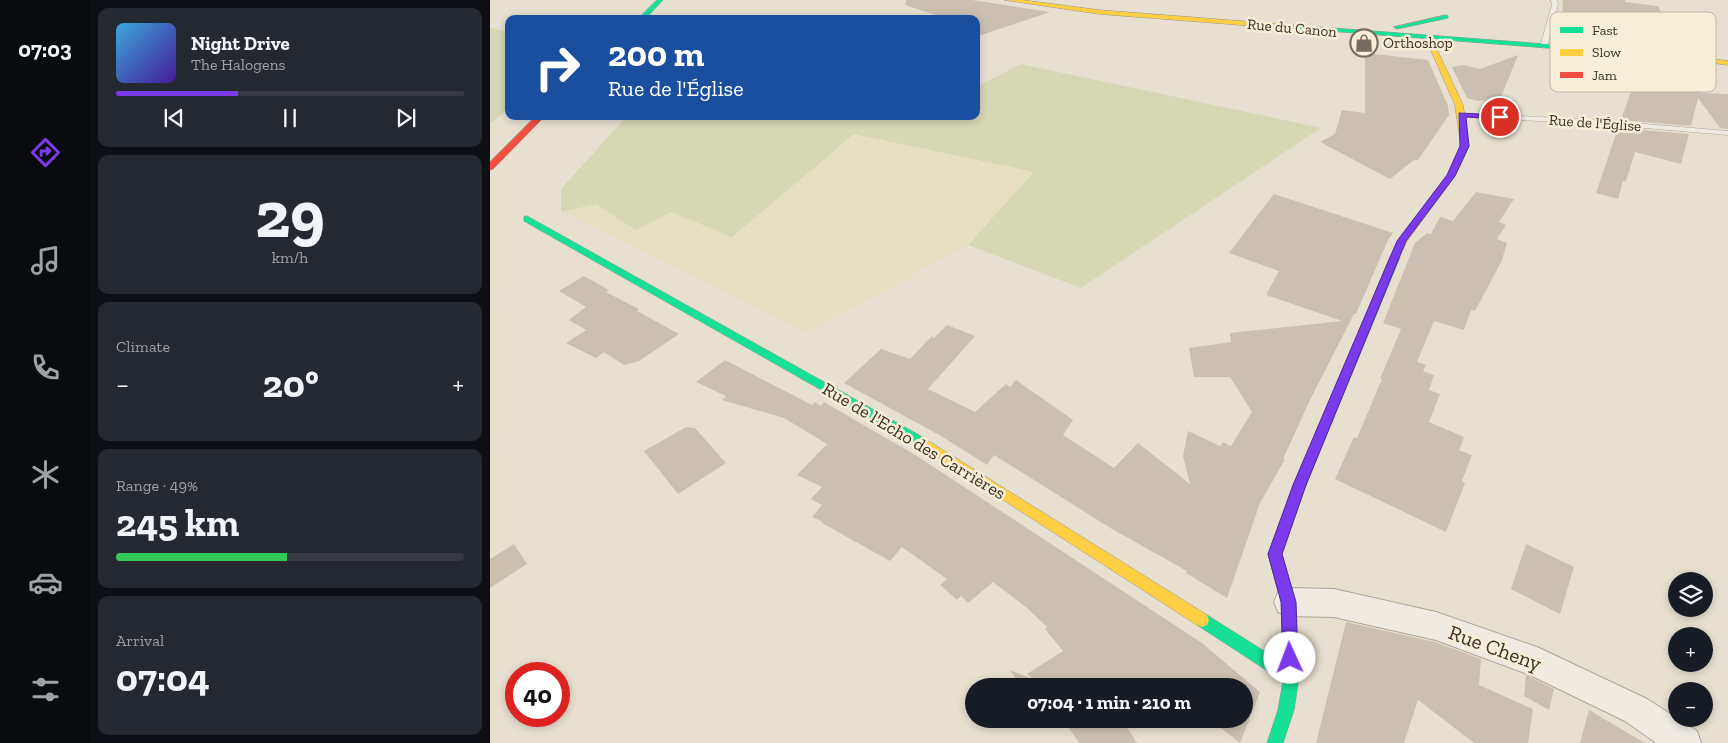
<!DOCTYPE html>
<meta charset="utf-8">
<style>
body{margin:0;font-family:"Zilla Slab",serif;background:#242831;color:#f1f3f6;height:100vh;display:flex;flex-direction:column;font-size:19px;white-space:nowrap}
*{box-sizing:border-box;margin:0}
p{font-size:16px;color:#9ea1a6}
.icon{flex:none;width:28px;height:28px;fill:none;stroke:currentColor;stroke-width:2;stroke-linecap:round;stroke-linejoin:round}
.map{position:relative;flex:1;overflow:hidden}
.panel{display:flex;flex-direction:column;gap:8px;padding:8px;background:#0d0f14;width:400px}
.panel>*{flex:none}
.hud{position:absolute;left:15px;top:15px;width:475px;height:105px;border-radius:10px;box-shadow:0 2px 8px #0003;background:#1a4fa0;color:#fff;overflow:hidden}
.controls{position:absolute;left:1178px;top:572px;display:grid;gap:10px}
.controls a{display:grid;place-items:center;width:45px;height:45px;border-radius:50%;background:#171b24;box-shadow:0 2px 8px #0003;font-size:25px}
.speed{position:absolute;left:15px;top:662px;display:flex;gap:10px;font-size:25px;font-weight:700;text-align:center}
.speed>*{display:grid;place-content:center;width:65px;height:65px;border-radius:50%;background:#171b24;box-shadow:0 2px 8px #0003;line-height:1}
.speed .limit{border:8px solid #d22;background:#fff;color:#111}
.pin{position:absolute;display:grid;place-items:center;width:42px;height:42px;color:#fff;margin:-21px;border:2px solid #fff;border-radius:50%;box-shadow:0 1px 5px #0007}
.me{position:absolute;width:55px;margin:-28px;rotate:358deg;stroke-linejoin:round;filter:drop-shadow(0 0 4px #0008)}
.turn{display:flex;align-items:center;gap:18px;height:105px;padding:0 20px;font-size:22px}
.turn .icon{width:65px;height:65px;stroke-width:2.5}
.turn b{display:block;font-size:35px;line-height:42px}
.big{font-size:38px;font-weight:700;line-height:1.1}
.panel .card{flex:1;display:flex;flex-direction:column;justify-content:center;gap:8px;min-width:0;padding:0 18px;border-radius:10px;background:#242831}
.panel .dial{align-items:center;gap:0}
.dial b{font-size:65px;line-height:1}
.song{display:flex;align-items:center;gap:15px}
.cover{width:60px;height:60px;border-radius:8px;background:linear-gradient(135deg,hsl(200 70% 55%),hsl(260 70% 35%))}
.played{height:5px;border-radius:2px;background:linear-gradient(90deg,#7c3aed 35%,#363941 35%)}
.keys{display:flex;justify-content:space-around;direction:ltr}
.heat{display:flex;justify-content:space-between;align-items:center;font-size:28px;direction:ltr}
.charge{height:8px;border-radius:4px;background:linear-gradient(90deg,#34c759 49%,#363941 0)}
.trip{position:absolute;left:475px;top:678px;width:288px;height:50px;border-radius:25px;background:#171b24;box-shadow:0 2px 8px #0003;font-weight:700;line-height:50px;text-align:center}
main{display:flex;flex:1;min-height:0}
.tab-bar{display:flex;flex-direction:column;width:90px;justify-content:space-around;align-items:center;background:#090b0e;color:#9ea1a6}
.tab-bar .icon{width:35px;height:35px}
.tab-bar .on{color:#7c3aed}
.tab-bar b{font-size:22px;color:#f1f3f6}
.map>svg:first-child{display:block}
.farmland{fill:#e6dfc2}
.green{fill:#d6d7b3}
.building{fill:#cbbfb2}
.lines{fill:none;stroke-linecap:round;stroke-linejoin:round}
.lane-casing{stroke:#ada599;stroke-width:1}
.street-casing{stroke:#ada599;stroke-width:2}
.fast-casing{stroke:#9c958a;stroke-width:1}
.slow-casing{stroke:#9c958a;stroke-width:1}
.jam-casing{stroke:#9c958a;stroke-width:1}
.lane{fill:#efebe3;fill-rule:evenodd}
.street{fill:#efebe3;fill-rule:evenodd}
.fast{fill:#16e098;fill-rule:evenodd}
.slow{fill:#ffcf43;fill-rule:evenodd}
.jam{fill:#f24e42;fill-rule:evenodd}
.route{fill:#7c3aed;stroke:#51269a}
.labels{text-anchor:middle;stroke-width:5;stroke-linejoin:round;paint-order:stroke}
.far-street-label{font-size:15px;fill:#3d2e20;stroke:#f7eed8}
.far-poi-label{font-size:15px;fill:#3d2e20;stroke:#f7eed8;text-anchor:start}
.street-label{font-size:18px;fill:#3d2e20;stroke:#f7eed8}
.near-street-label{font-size:21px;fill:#3d2e20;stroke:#f7eed8}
.key{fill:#f7eed8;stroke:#bfb4a1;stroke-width:1}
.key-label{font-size:14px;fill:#3d2e20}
</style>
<main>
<nav class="tab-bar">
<b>07:03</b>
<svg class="icon on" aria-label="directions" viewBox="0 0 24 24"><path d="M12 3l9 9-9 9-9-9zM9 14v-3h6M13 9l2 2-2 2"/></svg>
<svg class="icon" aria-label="music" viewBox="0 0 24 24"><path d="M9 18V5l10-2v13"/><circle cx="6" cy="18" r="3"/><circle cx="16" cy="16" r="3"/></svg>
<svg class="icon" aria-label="phone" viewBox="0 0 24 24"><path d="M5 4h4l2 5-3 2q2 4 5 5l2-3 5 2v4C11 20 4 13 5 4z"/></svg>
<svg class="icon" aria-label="climate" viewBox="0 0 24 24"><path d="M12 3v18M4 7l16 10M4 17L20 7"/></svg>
<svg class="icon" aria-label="car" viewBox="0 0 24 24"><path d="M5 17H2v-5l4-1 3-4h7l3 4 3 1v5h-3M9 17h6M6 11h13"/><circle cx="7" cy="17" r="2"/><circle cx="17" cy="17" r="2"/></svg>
<svg class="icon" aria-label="filters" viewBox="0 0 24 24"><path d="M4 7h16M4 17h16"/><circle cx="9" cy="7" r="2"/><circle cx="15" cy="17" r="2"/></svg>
</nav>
<section class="panel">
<div class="card">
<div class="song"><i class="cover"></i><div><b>Night Drive</b><p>The Halogens</p></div></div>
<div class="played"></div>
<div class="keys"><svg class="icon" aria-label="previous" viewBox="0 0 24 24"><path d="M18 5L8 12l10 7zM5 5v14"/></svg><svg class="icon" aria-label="pause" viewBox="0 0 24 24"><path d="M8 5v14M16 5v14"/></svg><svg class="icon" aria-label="next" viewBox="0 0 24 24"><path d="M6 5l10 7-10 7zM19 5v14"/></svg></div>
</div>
<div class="card dial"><b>29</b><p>km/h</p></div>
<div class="card"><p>Climate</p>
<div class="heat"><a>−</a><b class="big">20°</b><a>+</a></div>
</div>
<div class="card"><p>Range · 49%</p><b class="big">245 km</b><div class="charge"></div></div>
<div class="card"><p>Arrival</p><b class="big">07:04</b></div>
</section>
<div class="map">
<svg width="1238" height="743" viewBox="0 0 1238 743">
<rect width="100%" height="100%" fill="#e7e0d1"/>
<!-- farmland -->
<path class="farmland" d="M364 134 545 172 478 245 317 333 71 212 106 204 146 230 181 212 243 237Z"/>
<!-- green -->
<path class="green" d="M0 27 19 33V108L0 124Z
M531 64 831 128 591 288 478 245 544 172 364 134 242 237 181 212 146 230 106 204 71 212V189L137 116H486V87Z"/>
<!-- building -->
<path class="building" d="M416 0H482L560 12 486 37V19H458L415 5Z
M1073 0H1135V2L1168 6 1189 50 1071 40Z
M875 53 938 60 958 106 959 115 928 160H924L900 179 830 142 845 134 852 110 875 113Z
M1028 55 1011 97 988 101 977 98 962 67 973 65 990 69Z
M1125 58 1197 64 1210 93 1238 94V129L1230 128 1208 98 1201 126 1131 120 1141 91H1150Z
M1128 128 1199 134 1191 164 1145 152 1136 181H1133L1128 199 1106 193Z
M986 192 1024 199 1009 222 1016 225 1007 239 1017 243 1012 260 985 311 981 310 974 330 944 321 927 362 936 365 933 371 944 375 939 390 950 394 939 422 974 437 969 450 982 455 972 481 975 483 956 532 845 479 864 437 867 438 892 379H890L911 329 893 323 925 243 937 233 941 234 950 217 963 221Z
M784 194 903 233 898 240 866 314H864L820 400 793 459H795L770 503 737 598 696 573 697 571 622 529 504 455 497 465 451 436 354 383 391 349 420 359 442 336 444 338 457 325 485 336 438 389 485 412 516 384 520 387 526 380 583 420 573 435 624 468 648 443 700 484 693 456 698 431 730 446 733 442 741 446 762 412 740 377H704L699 348 741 342 740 333 852 321 776 295 789 271 739 253Z
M94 276 119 290 116 292 149 309 147 311 189 334 149 361 134 365 114 352 106 358 76 343 96 330 79 320 96 307 69 291Z
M235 360 322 405 325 402 331 406 334 402 427 456 712 643 770 692 750 743 727 725 731 719H754V686H530L520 670 545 680 537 674 573 651 555 629 557 627 537 608 503 582 478 603 471 596 467 600 450 585 457 579 412 547 400 561 332 523 333 522 322 517 332 505 321 499 332 487 307 475 337 444 294 418 232 400 236 396 206 382Z
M196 427 205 428 236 463 188 494 154 451Z
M24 544 37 564 0 588V559Z
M1036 544 1084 567 1070 614 1021 589Z
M856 622 945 642 991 659 989 685 1043 709 1038 743H984L928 700 914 743H826Z
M1036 675 1064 689 1059 710 1034 696Z
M1099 710 1155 743H1090Z
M573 719H632L647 743H589Z"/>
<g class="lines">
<!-- lane casing -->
<g class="lane-casing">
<path id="lane" d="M1061 0H1067L1068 5 1057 47 1054 49 1051 47V43L1062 5Z
M969 113 1107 120 1238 131V135L1107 124 972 117H969Z"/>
</g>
<!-- street casing -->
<g class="street-casing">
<path id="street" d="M798 588 844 589 946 612 1047 647 1157 699 1207 731 1211 743H1166L1135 721 1040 675 946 640 844 617 798 616 788 612 784 602 788 592Z"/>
</g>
<!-- fast casing -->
<g class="fast-casing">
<path id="fast" d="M167 0H173L155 19H148Z
M956 15 958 16V18L907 29 904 27Z
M789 24 1109 48 1112 50 1109 52 787 27 786 26Z
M37 216 436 439 438 442 436 445 432 447 428 445 34 221V217Z
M905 254 910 257 816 485 792 554 805 602 809 677 804 710 793 743H777L788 710 793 681 707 625 705 620 707 615 712 613 717 615 793 663 791 602 778 554 804 485 900 257Z"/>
</g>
<!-- slow casing -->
<g class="slow-casing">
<path id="slow" d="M515 0H532L609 10 789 24 792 26 789 28 609 14Z
M939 37 942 39 973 105 979 146 965 176 917 241 908 259 905 260 900 257 909 239 957 176 971 146 965 105 936 39Z
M1109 48 1171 52 1238 61V65L1171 56 1107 51 1106 50Z
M432 437 717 615 719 620 717 625 712 627 707 625 428 445 426 442 428 439Z"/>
</g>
<!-- jam casing -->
<g class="jam-casing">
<path id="jam" d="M46 116H55L3 169 0 170V162Z"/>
</g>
<!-- lane -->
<use href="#lane" class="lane"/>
<!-- street -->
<use href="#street" class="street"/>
<!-- fast -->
<use href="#fast" class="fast"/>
<!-- slow -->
<use href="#slow" class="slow"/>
<!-- jam -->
<use href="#jam" class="jam"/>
</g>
<!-- route -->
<path class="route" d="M969 113 1010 115 1014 117 1010 119 976 117 979 146 965 176 916 241 816 485 792 554 806 602 808 658 806 664 800 666 795 664 793 658 791 602 778 554 803 485 907 241 957 175 970 146Z"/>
<!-- icons -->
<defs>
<g id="shop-ring" transform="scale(1.4375)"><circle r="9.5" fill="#f7eed8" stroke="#786c5e" stroke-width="1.5"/><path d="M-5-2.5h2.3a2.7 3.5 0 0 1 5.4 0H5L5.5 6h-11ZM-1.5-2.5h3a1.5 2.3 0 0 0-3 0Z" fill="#786c5e"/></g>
</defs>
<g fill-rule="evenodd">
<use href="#shop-ring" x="874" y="43"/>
</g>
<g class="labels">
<!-- far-street labels -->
<g class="far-street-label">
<text transform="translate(802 28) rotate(5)" y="5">Rue du Canon</text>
<text transform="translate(1105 123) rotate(4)" y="5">Rue de l'Église</text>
</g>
<!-- far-poi labels -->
<g class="far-poi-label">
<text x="893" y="48">Orthoshop</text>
</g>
<!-- street labels -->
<g class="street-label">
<text transform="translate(424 441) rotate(31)" y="6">Rue de l'Echo des Carrières</text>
</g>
<!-- near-street labels -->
<g class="near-street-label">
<text transform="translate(1005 648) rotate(20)" y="7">Rue Cheny</text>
</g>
</g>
<!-- legend -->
<rect x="1060" y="12" width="166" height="80" rx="8" class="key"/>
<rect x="1070" y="27" width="23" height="6" fill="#16e098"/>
<rect x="1070" y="49" width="23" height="7" fill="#ffcf43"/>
<rect x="1070" y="72" width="23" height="6" fill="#f24e42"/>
<g class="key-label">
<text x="1102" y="35">Fast</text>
<text x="1102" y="57">Slow</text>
<text x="1102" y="80">Jam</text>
</g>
</svg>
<div class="controls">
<a><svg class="icon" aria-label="layers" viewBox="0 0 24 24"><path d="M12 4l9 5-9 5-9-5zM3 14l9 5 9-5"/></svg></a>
<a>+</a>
<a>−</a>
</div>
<div class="speed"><div class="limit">40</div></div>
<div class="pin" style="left:1010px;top:117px;background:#d93025"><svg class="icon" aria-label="arrive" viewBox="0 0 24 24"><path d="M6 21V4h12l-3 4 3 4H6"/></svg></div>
<svg class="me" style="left:800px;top:658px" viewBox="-20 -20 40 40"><circle r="19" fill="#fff"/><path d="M0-13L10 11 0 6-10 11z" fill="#7c3aed"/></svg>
<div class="trip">07:04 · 1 min · 210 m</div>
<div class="hud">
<div class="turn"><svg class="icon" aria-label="right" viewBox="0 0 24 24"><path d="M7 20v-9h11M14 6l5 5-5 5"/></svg><div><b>200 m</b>Rue de l'Église</div></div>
</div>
</div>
</main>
